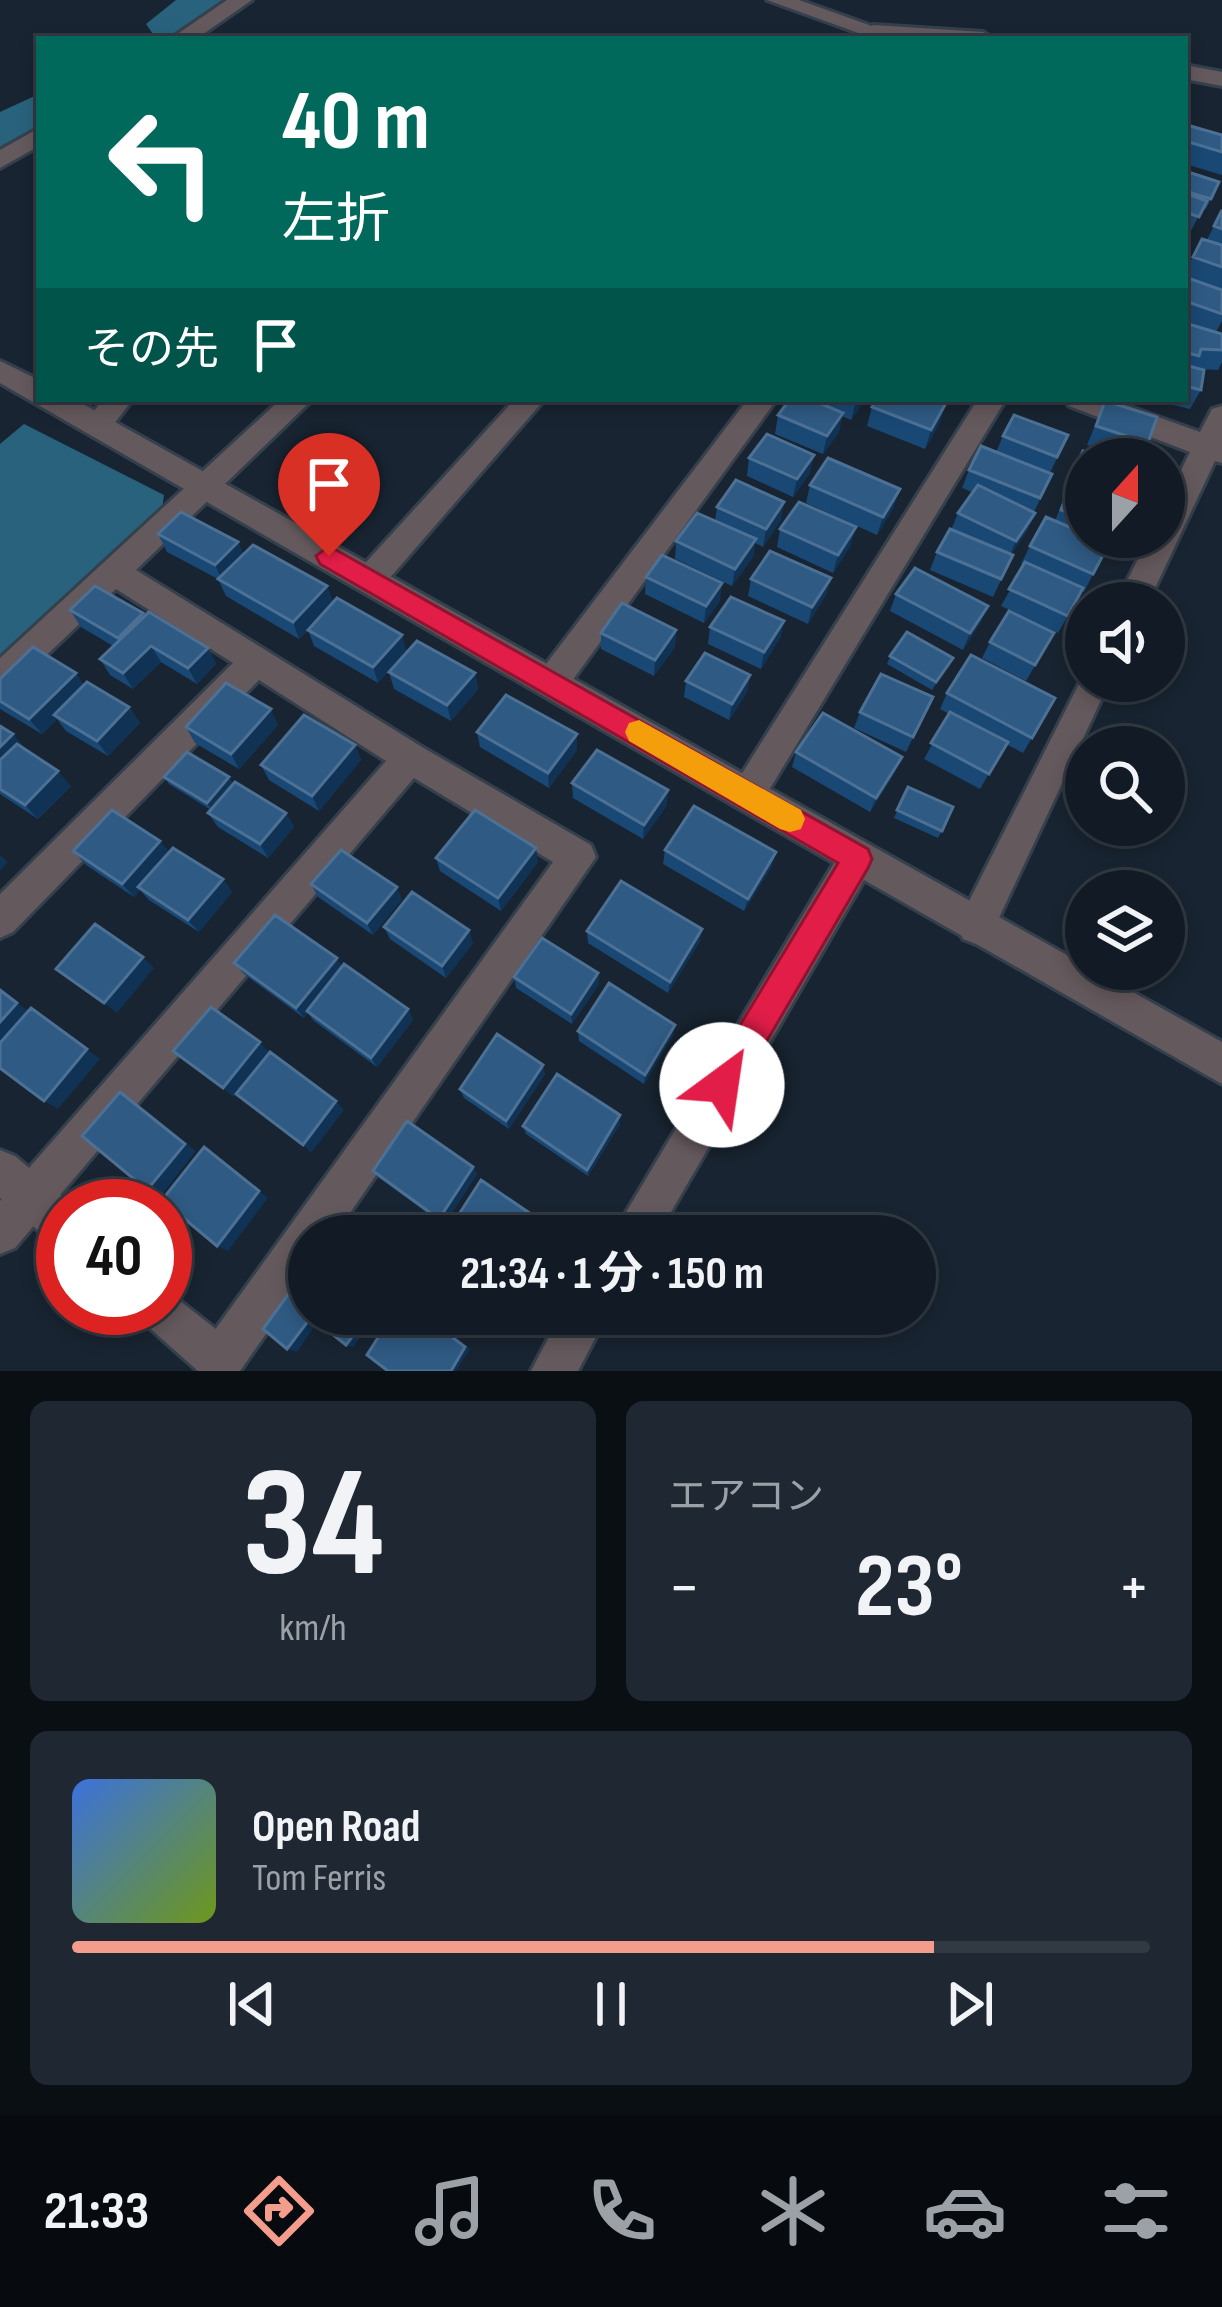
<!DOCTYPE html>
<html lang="ja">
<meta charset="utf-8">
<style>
body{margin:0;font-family:"Sofia Sans Condensed","Noto Sans JP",sans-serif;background:#1f2832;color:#f1f3f6;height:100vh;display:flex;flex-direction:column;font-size:45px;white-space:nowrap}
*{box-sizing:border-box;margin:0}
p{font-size:39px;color:#9ca1a7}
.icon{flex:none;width:66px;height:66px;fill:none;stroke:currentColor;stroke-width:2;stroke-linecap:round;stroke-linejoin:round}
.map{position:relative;height:1371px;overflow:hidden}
.details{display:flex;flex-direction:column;gap:30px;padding:30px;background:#0a0f14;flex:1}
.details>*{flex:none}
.hud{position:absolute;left:36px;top:36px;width:1152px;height:366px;border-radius:0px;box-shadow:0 6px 18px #0003,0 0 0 3px #313942;background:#00695c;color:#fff;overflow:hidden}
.needle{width:78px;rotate:21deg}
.buttons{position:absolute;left:1065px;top:438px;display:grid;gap:24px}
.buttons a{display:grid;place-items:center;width:120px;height:120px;border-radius:50%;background:#121b25;box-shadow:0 6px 18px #0003,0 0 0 3px #313942;font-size:60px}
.speed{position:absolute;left:36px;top:1179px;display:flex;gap:24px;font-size:60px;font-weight:700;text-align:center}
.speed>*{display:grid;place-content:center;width:156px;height:156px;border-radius:50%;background:#121b25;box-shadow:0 6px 18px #0003,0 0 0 3px #313942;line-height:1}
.speed .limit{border:18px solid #d22;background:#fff;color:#111}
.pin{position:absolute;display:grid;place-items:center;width:102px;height:102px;color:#fff;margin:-123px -51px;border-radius:50% 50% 50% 0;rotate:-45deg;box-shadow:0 0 12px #0007}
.pin .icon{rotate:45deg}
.me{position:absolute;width:132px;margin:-66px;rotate:31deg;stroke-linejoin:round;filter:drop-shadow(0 0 9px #0008)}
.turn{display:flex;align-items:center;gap:42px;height:252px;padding:0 48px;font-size:54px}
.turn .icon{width:156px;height:156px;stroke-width:2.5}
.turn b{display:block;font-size:84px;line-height:102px}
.then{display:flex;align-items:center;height:114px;padding:0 48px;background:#0003;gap:24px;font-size:45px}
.big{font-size:90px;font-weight:700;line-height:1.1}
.details .card{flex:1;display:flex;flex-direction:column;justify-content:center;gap:18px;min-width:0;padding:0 42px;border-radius:18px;background:#1f2832}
.details .dial{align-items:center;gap:0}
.dial b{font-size:156px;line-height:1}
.song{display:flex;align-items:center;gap:36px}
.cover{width:144px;height:144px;border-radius:18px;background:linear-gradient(135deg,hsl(220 70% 55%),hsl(80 70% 35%))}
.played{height:12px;border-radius:6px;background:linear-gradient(90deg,#f49d8d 80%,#313942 80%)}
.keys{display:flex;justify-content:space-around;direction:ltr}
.heat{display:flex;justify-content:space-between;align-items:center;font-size:66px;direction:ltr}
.details .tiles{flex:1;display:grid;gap:30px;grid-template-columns:1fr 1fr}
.card:last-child{grid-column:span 2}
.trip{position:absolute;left:288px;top:1215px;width:648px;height:120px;border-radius:60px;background:#121b25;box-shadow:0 6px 18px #0003,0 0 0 3px #313942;font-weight:700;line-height:120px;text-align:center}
.menu{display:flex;height:192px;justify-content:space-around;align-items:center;background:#070b0f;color:#9ca1a7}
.menu .icon{width:84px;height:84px}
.menu .active{color:#f49d8d}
.menu b{font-size:54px;color:#f1f3f6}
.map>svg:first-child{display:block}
.water{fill:#29627c}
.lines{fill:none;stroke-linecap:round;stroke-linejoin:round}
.river{fill:#29627c;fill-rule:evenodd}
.pedestrian-casing{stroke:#35404d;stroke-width:6}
.minor-casing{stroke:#35404d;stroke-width:6}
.tertiary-casing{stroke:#35404d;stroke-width:6}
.pedestrian{fill:#64595c;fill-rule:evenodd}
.minor{fill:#64595c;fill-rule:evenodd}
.tertiary{fill:#64595c;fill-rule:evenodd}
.wall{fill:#194875}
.shaded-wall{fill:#103254}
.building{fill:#2f5a83;stroke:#4c7195;stroke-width:3}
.route{fill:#e11d48;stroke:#92132f;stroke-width:3}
.slow{fill:#f59e0b}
</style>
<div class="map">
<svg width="1222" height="1371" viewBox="0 0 1222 1371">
<rect width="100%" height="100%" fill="#182431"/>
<!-- water -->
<path class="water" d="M24 424 164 495 161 517 0 658V444Z"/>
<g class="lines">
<!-- river -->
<path class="river" d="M176 0H228C212 23 181 40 153 34L146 24Z
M39 94V130L17 144 0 149V112Z"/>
<!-- pedestrian casing -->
<g class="pedestrian-casing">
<path id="pedestrian" d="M0 1150 15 1156 74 1206H63V1245L48 1239 0 1198Z
M165 1289 236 1345 242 1361 238 1371H198L144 1323 137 1308H165Z"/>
</g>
<!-- minor casing -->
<g class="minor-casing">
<path id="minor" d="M873 25 983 32 994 39 865 37 862 32Z
M1185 65 1222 72V86L1185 79Z
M103 399H133L108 432 98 435 84 425Z
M281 399H313L136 570 422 747 591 845 596 857 334 1236H309V1272L240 1371H202L198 1361 204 1345 553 862 414 778 15 1248 0 1254V1201L386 761 259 680 13 932 0 938V894L233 663 116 589 12 688 0 692V658Z
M515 399H545L381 588 370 591 359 588 354 579 359 570Z
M748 399H777L564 692 552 696 540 692 536 682 540 672Z
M978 399H1006L760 805 748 810 736 805 731 794 736 783Z
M1065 399H1108L1200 432 1212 409 1222 406V463L1215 461 1148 603H1116L1149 537H1164V505L1190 452 1069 406Z
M1086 670V681H1110L989 939 976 944 963 939 957 926 963 913Z"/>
</g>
<!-- tertiary casing -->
<g class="tertiary-casing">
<path id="tertiary" d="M227 0H252L196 39H170Z
M767 0H799L908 39H875Z
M39 128V146L0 168V150Z
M0 361 39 380V399H74L1222 1042V1084L864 880 657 1236H612L834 863 0 383Z
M561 1314H608L578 1371H531Z"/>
</g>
<!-- pedestrian -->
<use href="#pedestrian" class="pedestrian"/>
<!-- minor -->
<use href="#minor" class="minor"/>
<!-- tertiary -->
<use href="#tertiary" class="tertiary"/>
</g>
<!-- wall -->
<path class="wall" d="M1185 128 1222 135V175L1185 164Z
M1185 171 1219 182 1206 209 1203 208 1185 242Z
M1222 210V290L1185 277V272L1202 239 1207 240Z
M1185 277 1222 290V321L1216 332 1222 334V362L1218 370 1199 369 1201 390 1190 409 1148 399H1185Z
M790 399H865L851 420 842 416 839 432 823 454 775 434 778 415Z
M1105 401 1148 443 1140 459H1131L1087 445Z
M872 407 940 422 925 449 867 426Z
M1068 435 1050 473 1052 474 1034 512 1035 513 1027 531 1011 554 1013 555 993 597 930 570 937 552 951 530 958 513 972 492 962 488 969 470 996 452 1003 436Z
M1083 451 1086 459V537H1108L1093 574 1084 592 1082 591 1058 633 1001 606 1024 565 1021 564 1030 546 1055 521 1070 483 1068 482Z
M749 458 810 473 793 497 747 476Z
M810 485 894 507 877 535 806 503Z
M717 507 781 520 763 547 755 543 753 557 732 586 675 559 676 541 715 521Z
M780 529 851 545 833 573 777 547Z
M158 534 238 542 243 554 327 586 333 603 402 635 406 652 378 683 314 646 308 630 299 639 226 596 218 579 167 552Z
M646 577 720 601 704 623 645 594Z
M831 578 826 595 808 624 748 596 751 579Z
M896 594 988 606 980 623 963 650 890 611Z
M70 610 143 613 144 616 208 648 216 664 197 684 161 662 133 689 110 675 100 659 113 646 81 627Z
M784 621 780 638 761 669 708 644 710 627Z
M676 630 675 647 654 676 601 649V633Z
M1054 633 1026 681 982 658 990 642Z
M890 656 953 658 932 690 887 664Z
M389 672 475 673 478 689 451 721 394 689Z
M750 675 747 692 729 720 684 697 686 681Z
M0 679 84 685 129 707 140 723 108 756 66 731 57 719 42 734 0 709Z
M947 693 1055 698 1023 753 1006 744 980 789 924 759 949 714 940 709Z
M933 697 906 752 854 728 860 712Z
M278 725 239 769 195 743 186 727Z
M0 726 26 750 71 786 38 819 0 794Z
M477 732 577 734V750L549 788 480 747Z
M355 745 361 760 319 811 269 780 261 765Z
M796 752 895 772 870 812 792 767Z
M164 777H229L233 784 286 813 294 827 268 858 218 827 208 813 211 810 169 784Z
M572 783 667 805 643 839 573 798Z
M908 787 942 831 938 838 894 818Z
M665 850 772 866 744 911 663 864Z
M73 851 169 852 223 879 232 892 199 932 149 900 140 890 134 897 86 865Z
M436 858 538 862 501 911 440 871Z
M311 884 402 899 373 935 318 897Z
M384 927 473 943 446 978 390 939Z
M587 931 700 941 668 993 588 943Z
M234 963 342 967 408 1009 413 1020 377 1067 314 1021 308 1013 304 1018 244 974Z
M598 973 599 984 572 1024 516 988 514 977Z
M578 1031 673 1035 644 1084 579 1041Z
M545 1074 509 1129 464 1098 460 1089Z
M620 1115V1124L588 1176 526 1134 523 1126Z
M473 1167 477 1174 444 1225 379 1178 373 1171Z"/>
<!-- shaded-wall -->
<path class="shaded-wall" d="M857 399H865L851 420 856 401Z
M946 403 940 422 925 449 931 430Z
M843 413 839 432 823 454 827 436Z
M814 455 810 473 793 497 797 479Z
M900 489 894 507 877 535 883 517Z
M784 502 781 520 763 547 766 529Z
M1035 513 1027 531 1008 559 1016 541Z
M856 527 851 545 833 573 838 555Z
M756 539 753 557 732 586 735 569Z
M238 542 245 560 223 582 215 565Z
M831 578 826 595 808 624 812 607Z
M722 583 720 601 704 623 706 606Z
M327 586 333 603 299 639 293 622Z
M988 606 980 623 963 650 970 633Z
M784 621 780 638 761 669 764 652Z
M676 630 675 647 654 676 655 660Z
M402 635 406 652 378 683 373 667Z
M151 646 161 662 133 689 123 673Z
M208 648 216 664 197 684 188 668Z
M76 673 87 689 54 715 57 719 42 734 29 719Z
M475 673 478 689 451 721 447 705Z
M750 675 747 692 729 720 732 704Z
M129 707 140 723 108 756 97 741Z
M271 709 278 725 239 769 231 754Z
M13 734 26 749 0 776V747Z
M577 734V750L549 788 548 773Z
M355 745 361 760 319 811 312 796Z
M902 757 895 772 870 812 876 798Z
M58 771 71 786 38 819 25 805Z
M229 777 234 785 212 810 207 803Z
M668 790 667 805 643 839 644 825Z
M286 813 294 827 268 858 260 844Z
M160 841 171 854 134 897 122 884Z
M536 848 538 862 501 911 498 898Z
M776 852 772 866 744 911 748 899Z
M0 855 8 862 0 871Z
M223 879 232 892 199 932 188 920Z
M397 887 402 899 373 935 367 923Z
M702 929 700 941 668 993 670 982Z
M469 930 473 943 446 978 442 966Z
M143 957 154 968 117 1013 104 1003Z
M337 958 344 970 304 1018 296 1008Z
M598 973 599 984 572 1024 571 1014Z
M17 1003 32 1013 0 1050V1022Z
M408 1009 413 1020 377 1067 371 1058Z
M675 1025 673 1035 644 1084 645 1075Z
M260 1042 269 1052 233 1097 223 1088Z
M87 1049 100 1059 58 1109 44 1101Z
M543 1065 545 1074 509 1129 506 1121Z
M120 1092 196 1151 160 1197 147 1190Z
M336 1101 344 1110 311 1153 303 1145Z
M620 1115V1124L588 1176 587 1170Z
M204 1147 268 1198 228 1251 217 1246Z
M473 1167 477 1174 444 1225 439 1219Z
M369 1314H378L353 1347 346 1345Z
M423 1314 470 1349 456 1371H451Z
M311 1317 319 1320 297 1352 287 1349Z"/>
<!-- building -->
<path class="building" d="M1187 125 1222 135V152L1185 141V128Z
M1185 171 1219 182 1211 199 1185 191Z
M1185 193 1207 201 1199 217 1185 212Z
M1222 210V229L1214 226Z
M1202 239 1222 245V267L1193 257Z
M1185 277 1222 290V314L1185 301Z
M1185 323 1222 334V350L1201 349 1199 356 1185 352Z
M1185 365 1204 370 1201 390 1185 386Z
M790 399H810L843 413 827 436 778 415Z
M877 399H936L946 403 931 430 872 407Z
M1105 401 1157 417 1148 443 1096 426Z
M1014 415 1068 435 1057 457 1003 436Z
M767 434 814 455 797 479 749 458Z
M981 446 1052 474 1040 498 969 470Z
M1083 451 1104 459H1086V478L1072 473Z
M828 458 900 489 883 517 810 485Z
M736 480 784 502 766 529 717 507Z
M1071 482 1086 487V518L1061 510Z
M978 485 1035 513 1016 541 958 513Z
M799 502 856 527 838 555 780 529Z
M181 512 238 542 215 565 158 534Z
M697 513 756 539 735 569 676 541Z
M1046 517 1086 534V537H1093L1109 544 1093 574 1030 546Z
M950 529 1013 555 1001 579 937 552Z
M253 545 327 586 293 622 218 579Z
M770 551 831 578 812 607 751 579Z
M662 555 722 583 706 606 646 577Z
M1025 562 1083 588 1068 616 1009 589Z
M915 568 988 606 970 633 896 594Z
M95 586 143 613 118 638 70 610Z
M731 597 784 621 764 652 710 627Z
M337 598 402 635 373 667 308 630Z
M622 603 676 630 655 660 601 633Z
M1009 611 1054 633 1035 665 990 642Z
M149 612 208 648 188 668 151 646 123 673 100 659Z
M907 632 953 658 936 682 890 656Z
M417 641 475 673 447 705 389 672Z
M33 647 76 673 29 719 0 701V679Z
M705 653 750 675 732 704 686 681Z
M971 655 1055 698 1032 738 947 693Z
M881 674 933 697 913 737 860 712Z
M87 682 129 707 97 741 54 715Z
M226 683 271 709 231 754 186 727Z
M506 695 577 734 548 773 477 732Z
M950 712 1008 742 989 774 931 743Z
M823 713 902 757 876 798 796 752Z
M304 715 355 745 312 796 261 765Z
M0 726 13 734 0 747Z
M17 744 58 771 25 805 0 789V760Z
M597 750 668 790 644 825 572 783Z
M187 752 229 777 207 803 164 777Z
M235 782 286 813 260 844 208 813Z
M908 787 953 807 942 831 897 810Z
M694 806 776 852 748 899 665 850Z
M112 810 160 841 122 884 73 851Z
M475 810 536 848 498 898 436 858Z
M173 848 223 879 188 920 138 887Z
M341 850 397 887 367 923 311 884Z
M621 881 702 929 670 982 587 931Z
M412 892 469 930 442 966 384 927Z
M275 915 337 958 296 1008 234 963Z
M95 924 143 957 104 1003 56 969Z
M542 938 598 973 571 1014 514 977Z
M344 964 408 1009 371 1058 307 1011Z
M609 983 675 1025 645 1075 578 1031Z
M0 990 17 1003 0 1022Z
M211 1007 260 1042 223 1088 173 1051Z
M31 1008 87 1049 44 1101 0 1068V1043Z
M497 1034 543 1065 506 1121 460 1089Z
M270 1052 336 1101 303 1145 236 1094Z
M557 1074 620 1115 587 1170 523 1126Z
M120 1092 185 1144 147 1190 82 1136Z
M407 1121 473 1167 439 1219 373 1171Z
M204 1147 259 1191 217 1246 162 1200Z
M481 1180 550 1227 544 1236H445Z
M309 1266V1314H369L346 1345 311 1317 287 1349 263 1329Z
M393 1314H422L465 1347 451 1371H388L367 1355Z"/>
<!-- route -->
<path class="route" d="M329 546 868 849 872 859 868 868 734 1097 722 1102 711 1097 706 1085 711 1073 838 863 320 564 316 556Z"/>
<!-- slow -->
<path class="slow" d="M639 720 801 810 805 819 801 829 790 832 780 829 629 741 625 732 629 723Z"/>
</svg>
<div class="buttons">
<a><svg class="needle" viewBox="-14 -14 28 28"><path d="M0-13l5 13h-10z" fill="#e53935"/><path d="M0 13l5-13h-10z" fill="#9ca1a7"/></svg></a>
<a><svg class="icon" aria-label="sound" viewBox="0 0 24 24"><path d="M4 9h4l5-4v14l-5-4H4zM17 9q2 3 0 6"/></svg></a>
<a><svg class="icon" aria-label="search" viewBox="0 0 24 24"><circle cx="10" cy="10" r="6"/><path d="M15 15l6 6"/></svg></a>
<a><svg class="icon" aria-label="layers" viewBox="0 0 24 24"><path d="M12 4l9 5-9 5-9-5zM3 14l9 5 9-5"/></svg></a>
</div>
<div class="speed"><div class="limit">40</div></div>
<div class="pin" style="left:329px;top:556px;background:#d93025"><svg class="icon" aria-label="arrive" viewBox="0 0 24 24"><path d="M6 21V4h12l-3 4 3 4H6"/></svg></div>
<svg class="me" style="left:722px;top:1085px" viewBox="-20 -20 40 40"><circle r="19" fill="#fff"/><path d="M0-13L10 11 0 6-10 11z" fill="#e11d48"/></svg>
<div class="trip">21:34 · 1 分 · 150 m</div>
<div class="hud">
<div class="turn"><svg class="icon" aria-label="left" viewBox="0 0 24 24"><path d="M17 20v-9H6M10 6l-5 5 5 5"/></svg><div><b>40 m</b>左折</div></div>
<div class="then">その先<svg class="icon" aria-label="arrive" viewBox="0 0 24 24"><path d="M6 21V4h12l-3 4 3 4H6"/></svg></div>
</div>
</div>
<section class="details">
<div class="tiles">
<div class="card dial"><b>34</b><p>km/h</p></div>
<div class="card"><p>エアコン</p>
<div class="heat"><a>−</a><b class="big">23°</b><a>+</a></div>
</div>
<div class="card">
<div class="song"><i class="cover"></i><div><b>Open Road</b><p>Tom Ferris</p></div></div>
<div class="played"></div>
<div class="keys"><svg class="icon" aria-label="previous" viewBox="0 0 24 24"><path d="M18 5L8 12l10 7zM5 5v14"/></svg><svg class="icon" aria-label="pause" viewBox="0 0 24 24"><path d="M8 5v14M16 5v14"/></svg><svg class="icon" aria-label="next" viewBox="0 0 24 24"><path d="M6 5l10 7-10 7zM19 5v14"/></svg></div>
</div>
</div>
</section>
<nav class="menu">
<b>21:33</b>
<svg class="icon active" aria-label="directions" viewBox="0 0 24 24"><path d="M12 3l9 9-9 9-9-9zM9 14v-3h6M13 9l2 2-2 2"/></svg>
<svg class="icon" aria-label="music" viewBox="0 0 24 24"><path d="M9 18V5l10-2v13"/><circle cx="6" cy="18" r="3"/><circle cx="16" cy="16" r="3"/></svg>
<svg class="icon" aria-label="phone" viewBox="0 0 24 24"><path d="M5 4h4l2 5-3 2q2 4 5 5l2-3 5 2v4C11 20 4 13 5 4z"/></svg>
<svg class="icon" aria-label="climate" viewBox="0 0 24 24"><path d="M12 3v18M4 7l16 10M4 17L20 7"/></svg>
<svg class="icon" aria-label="car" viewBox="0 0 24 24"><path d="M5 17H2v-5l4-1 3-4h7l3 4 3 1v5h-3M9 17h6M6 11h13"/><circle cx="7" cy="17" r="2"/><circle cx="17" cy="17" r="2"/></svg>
<svg class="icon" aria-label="filters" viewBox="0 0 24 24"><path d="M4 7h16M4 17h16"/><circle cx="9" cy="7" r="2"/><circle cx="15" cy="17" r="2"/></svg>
</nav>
